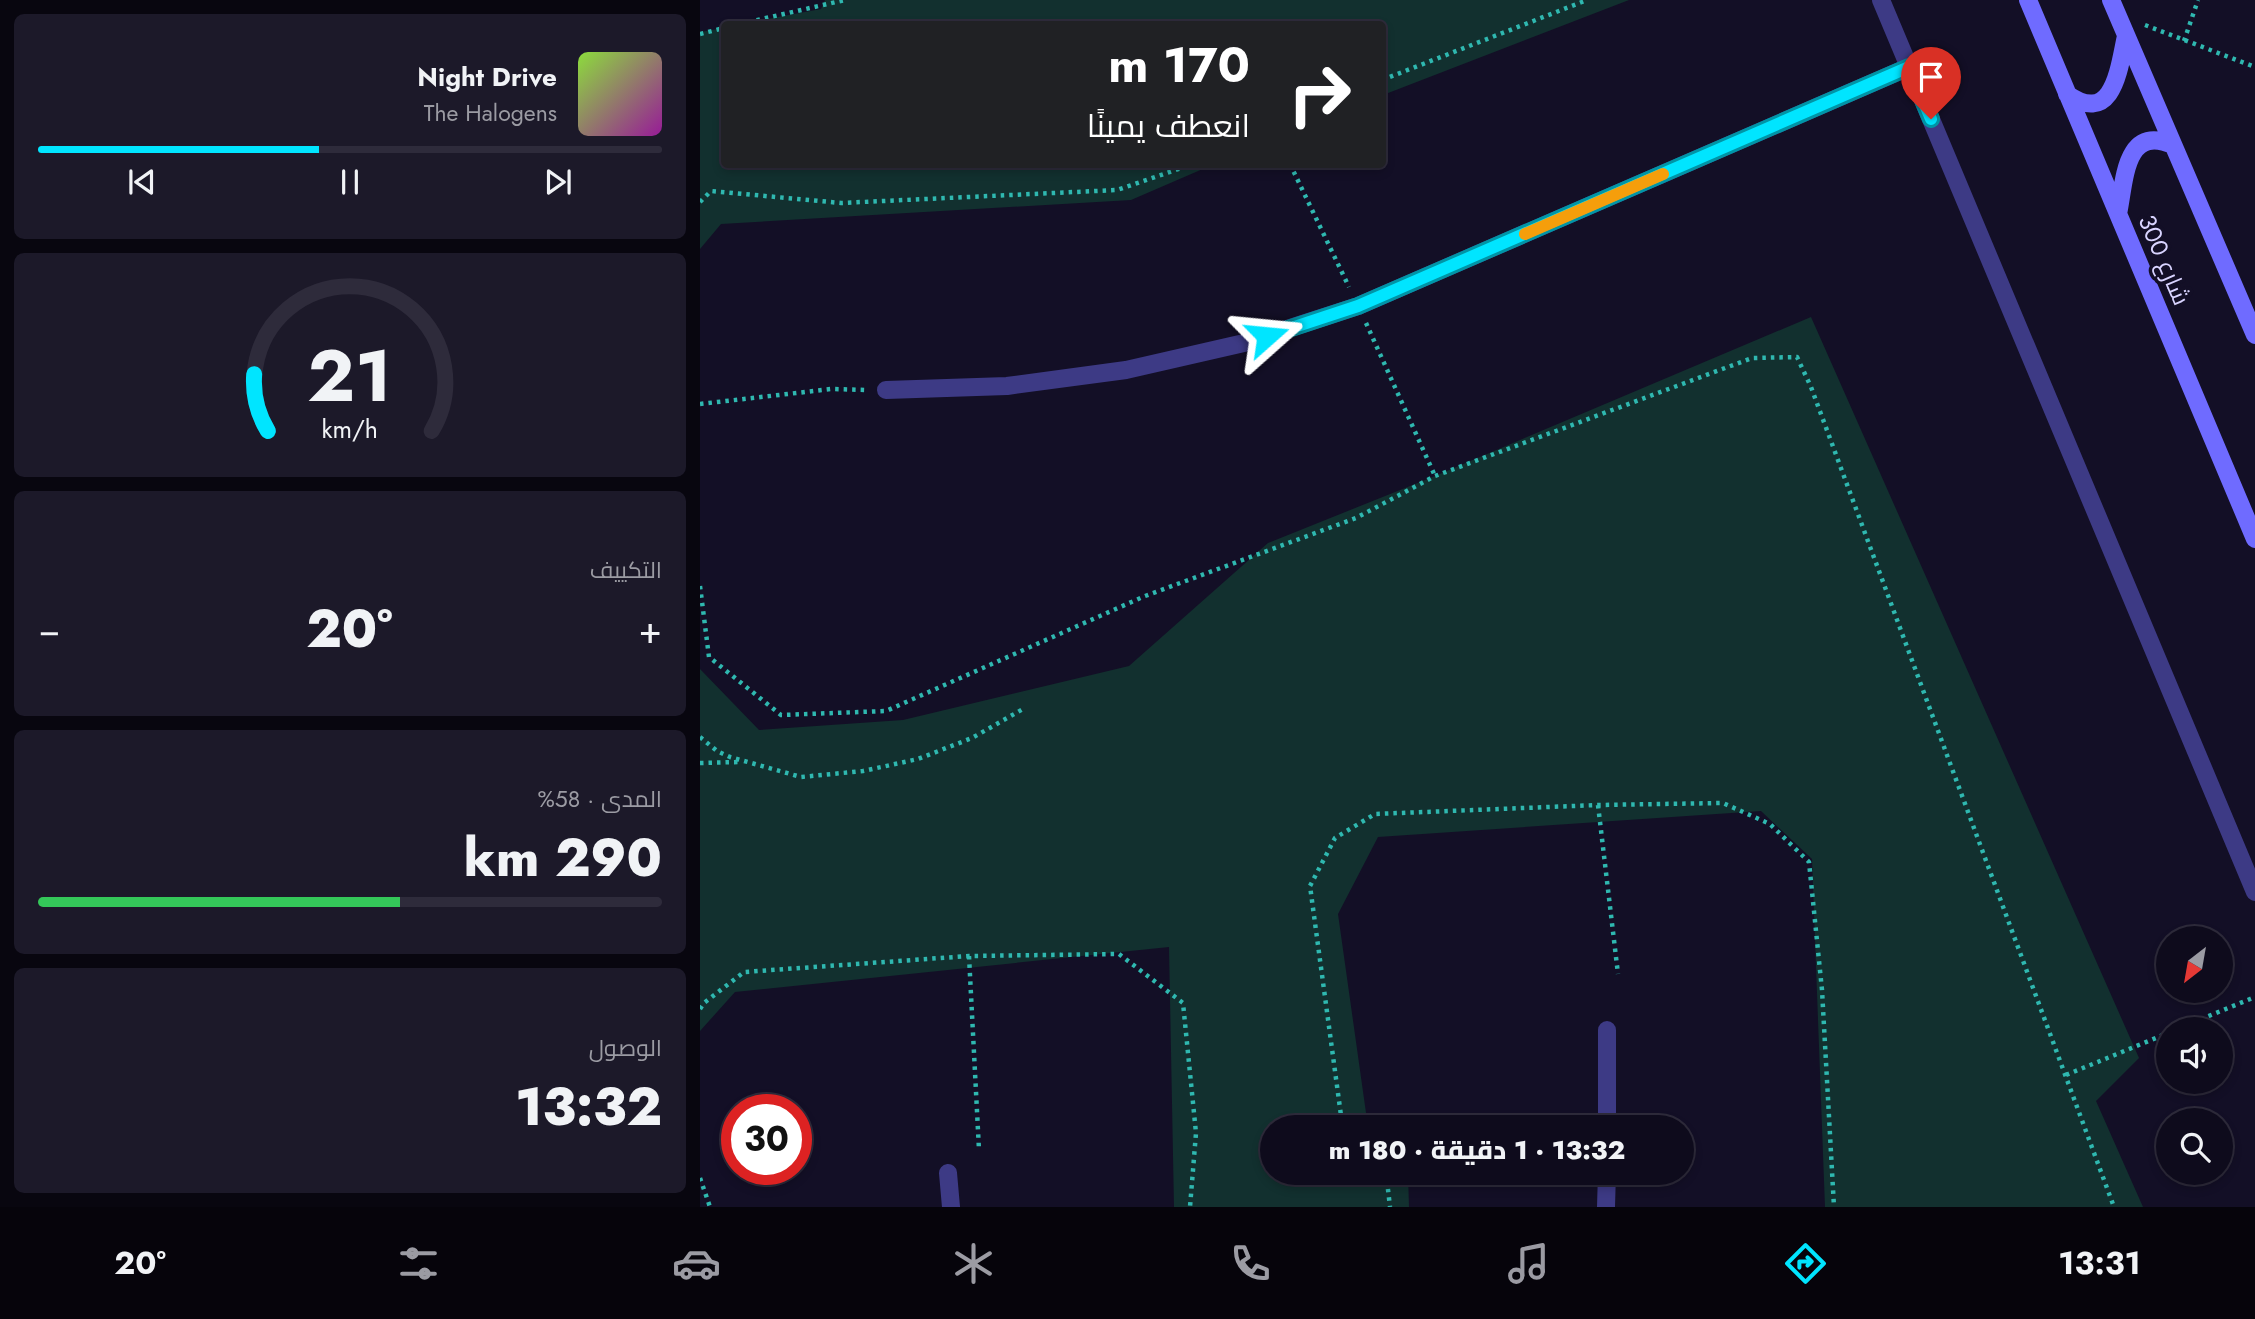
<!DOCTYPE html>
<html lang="ar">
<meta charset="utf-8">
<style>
body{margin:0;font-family:Jost,Cairo,sans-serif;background:#1c1929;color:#f1f3f6;direction:rtl;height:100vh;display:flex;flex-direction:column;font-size:26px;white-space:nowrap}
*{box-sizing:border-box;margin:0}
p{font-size:23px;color:#9b9ba3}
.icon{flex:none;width:38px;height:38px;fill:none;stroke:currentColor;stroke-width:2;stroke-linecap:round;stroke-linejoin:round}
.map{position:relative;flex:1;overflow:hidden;direction:ltr}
.drawer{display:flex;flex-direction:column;gap:14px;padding:14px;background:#08060f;width:700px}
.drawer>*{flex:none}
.banner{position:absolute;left:21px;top:21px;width:665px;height:147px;border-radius:7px;box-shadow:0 4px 10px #0003,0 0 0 2px #2e2b3b;direction:rtl;background:#202124;color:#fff;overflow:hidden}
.needle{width:46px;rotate:211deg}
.fabs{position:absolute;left:1456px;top:926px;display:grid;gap:14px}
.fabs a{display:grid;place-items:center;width:77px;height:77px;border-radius:50%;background:#0e0b1c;box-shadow:0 4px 10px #0003,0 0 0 2px #2e2b3b;font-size:35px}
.speed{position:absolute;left:21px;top:1094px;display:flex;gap:14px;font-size:35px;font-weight:700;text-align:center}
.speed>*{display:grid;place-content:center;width:91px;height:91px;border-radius:50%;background:#0e0b1c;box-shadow:0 4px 10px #0003,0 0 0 2px #2e2b3b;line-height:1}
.speed .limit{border:10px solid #d22;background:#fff;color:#111}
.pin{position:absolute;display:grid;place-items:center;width:60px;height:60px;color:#fff;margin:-72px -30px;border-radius:50% 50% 50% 0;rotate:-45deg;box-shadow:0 0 7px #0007}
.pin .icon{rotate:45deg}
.me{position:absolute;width:77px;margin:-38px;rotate:72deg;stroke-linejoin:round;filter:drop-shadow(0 0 5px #0008)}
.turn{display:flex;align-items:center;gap:24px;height:147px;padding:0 21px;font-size:32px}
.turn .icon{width:91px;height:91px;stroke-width:2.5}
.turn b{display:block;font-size:49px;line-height:60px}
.big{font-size:52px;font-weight:800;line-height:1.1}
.drawer .tile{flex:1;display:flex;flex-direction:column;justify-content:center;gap:10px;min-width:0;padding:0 24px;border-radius:10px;background:#1c1929}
.drawer .dial{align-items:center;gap:0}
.dial svg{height:182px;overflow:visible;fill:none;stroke:#2e2b3b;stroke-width:7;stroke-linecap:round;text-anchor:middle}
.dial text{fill:#f1f3f6;stroke:none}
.song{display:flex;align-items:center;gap:21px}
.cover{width:84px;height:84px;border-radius:10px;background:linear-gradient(135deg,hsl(90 70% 55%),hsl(300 70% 35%))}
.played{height:7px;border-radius:4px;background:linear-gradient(90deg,#00e5ff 45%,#2e2b3b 45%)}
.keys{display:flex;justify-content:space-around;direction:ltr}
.heat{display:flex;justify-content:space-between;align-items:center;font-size:38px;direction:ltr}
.charge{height:10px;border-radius:5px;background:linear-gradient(90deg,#34c759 58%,#2e2b3b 0)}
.trip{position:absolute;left:560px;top:1115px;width:434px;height:70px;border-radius:35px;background:#0e0b1c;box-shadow:0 4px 10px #0003,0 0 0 2px #2e2b3b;font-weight:800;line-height:70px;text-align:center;direction:rtl}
.tab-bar{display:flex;height:112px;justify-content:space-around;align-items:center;background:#06040b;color:#9b9ba3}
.tab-bar .icon{width:49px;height:49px}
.tab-bar .selected{color:#00e5ff}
.tab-bar b{font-size:32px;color:#f1f3f6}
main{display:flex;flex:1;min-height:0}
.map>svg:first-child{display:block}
.green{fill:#12302f}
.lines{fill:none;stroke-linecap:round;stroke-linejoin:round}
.path{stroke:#2fb8b0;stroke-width:4.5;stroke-dasharray:3.5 5;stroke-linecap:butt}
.street{stroke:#3d3a85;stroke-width:18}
.secondary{stroke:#6f6bff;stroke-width:18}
.route-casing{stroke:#0095a6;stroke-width:18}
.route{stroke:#00e5ff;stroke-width:12}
.slow{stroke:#f59e0b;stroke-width:12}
.labels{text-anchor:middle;stroke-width:7;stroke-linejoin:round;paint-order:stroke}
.street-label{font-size:24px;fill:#d9d4ff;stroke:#130f26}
</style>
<main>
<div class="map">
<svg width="1555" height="1207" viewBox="0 0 1555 1207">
<rect width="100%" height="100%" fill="#130f26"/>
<!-- green -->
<path class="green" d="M125 0H929L683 95 682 24H41L121 9Z
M24 28V164L512 165 431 200 21 224 0 249V32Z
M1111 317 1439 1058 1396 1101 1443 1207H1125L1112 859 1061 811 678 837 638 914 668 1127H572V1172L708 1173 709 1207H474L469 947 35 992 0 1031V669L59 730 203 720 429 666 568 543 735 476Z"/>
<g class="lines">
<!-- path -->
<path class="path" d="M40 24 145 0
M1445 25 1555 67
M0 34 24 28
M1484 41 1498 0
M682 80 887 0
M590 164 649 287
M0 202 11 191 141 203 417 190 493 164
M666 323 735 476
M0 404 131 389 166 390
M0 586 9 657 81 715 186 711 445 596 656 518 735 476 1052 358 1097 357 1111 387 1414 1207
M0 737 17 751 30 757 101 777 163 771 218 759 272 738 323 709
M0 763 39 762
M898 805 918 974
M269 956 279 1150
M0 1009 4 1003 44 972 269 956 419 954 483 1003 496 1133 490 1207
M1477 1029 1555 997
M1366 1075 1468 1033
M648 1127 642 1123 610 886 635 838 675 814 898 805 1023 803 1070 824 1109 862 1122 990 1134 1207
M686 1172 690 1207
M0 1178 10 1207"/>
<!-- street -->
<path class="street" d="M1181 0 1555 892
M186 390 307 386 426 370 544 343 658 306 1209 67
M907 1127V1030
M248 1173 251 1207
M906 1207 907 1172"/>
<!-- secondary -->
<path class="secondary" d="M1328 0 1555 539
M1411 0 1555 335
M1367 94C1414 127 1419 67 1426 36
M1418 214C1425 181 1424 124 1473 145"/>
</g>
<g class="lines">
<!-- route casing -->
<g class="route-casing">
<path id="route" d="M567 336 658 306 1209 67 1231 119"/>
</g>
<!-- route -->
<use href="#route" class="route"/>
<!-- slow -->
<path class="slow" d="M825 234 963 174"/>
</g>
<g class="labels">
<!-- street labels -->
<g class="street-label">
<text transform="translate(1464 260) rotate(67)" y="8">شارع 300</text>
</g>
</g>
</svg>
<div class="fabs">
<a><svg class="needle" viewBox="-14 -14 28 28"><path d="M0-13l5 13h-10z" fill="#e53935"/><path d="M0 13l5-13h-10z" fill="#9b9ba3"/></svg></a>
<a><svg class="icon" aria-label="sound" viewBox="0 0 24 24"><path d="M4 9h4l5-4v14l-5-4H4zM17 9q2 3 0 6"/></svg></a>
<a><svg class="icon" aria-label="search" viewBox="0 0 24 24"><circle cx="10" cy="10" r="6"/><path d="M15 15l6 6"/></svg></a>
</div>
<div class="speed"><div class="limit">30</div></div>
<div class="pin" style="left:1231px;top:119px;background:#d93025"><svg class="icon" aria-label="arrive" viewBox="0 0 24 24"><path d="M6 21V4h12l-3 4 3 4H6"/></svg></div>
<svg class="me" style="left:567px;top:336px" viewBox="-20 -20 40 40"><path d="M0-17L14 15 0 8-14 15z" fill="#00e5ff" stroke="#fff" stroke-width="4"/></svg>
<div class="trip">13:32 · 1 دقيقة · 180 m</div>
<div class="banner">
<div class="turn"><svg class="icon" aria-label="right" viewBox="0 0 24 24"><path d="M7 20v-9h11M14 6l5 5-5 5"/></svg><div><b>170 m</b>انعطف يمينًا</div></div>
</div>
</div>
<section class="drawer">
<div class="tile">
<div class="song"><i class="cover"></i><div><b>Night Drive</b><p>The Halogens</p></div></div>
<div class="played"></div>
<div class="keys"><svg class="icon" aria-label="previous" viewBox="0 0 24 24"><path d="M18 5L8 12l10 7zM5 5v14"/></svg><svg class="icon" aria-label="pause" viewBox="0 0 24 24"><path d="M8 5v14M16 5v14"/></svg><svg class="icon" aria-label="next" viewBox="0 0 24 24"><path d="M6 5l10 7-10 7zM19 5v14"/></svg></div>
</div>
<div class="tile dial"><svg viewBox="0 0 100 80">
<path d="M14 69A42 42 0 1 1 86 69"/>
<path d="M14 69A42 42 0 0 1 8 44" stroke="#00e5ff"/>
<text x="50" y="56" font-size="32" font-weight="700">21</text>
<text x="50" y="72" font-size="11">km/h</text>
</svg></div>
<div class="tile"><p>التكييف</p>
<div class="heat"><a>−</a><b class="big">20°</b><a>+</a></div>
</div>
<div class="tile"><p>المدى · 58%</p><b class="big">290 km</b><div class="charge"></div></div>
<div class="tile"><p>الوصول</p><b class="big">13:32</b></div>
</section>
</main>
<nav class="tab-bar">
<b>13:31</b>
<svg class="icon selected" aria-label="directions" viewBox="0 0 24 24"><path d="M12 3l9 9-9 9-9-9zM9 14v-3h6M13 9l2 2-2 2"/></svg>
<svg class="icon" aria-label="music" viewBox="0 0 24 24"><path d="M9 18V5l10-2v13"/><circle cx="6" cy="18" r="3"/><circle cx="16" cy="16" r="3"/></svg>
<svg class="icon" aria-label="phone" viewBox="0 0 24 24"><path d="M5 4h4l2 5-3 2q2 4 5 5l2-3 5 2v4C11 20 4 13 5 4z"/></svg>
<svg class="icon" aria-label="climate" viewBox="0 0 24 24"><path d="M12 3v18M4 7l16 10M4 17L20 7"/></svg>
<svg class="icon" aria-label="car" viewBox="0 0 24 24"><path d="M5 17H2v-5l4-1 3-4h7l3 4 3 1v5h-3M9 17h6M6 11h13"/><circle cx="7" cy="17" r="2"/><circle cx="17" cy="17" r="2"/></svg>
<svg class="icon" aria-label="filters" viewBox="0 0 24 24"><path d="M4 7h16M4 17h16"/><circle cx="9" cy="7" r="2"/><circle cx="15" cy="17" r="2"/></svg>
<b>20°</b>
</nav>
